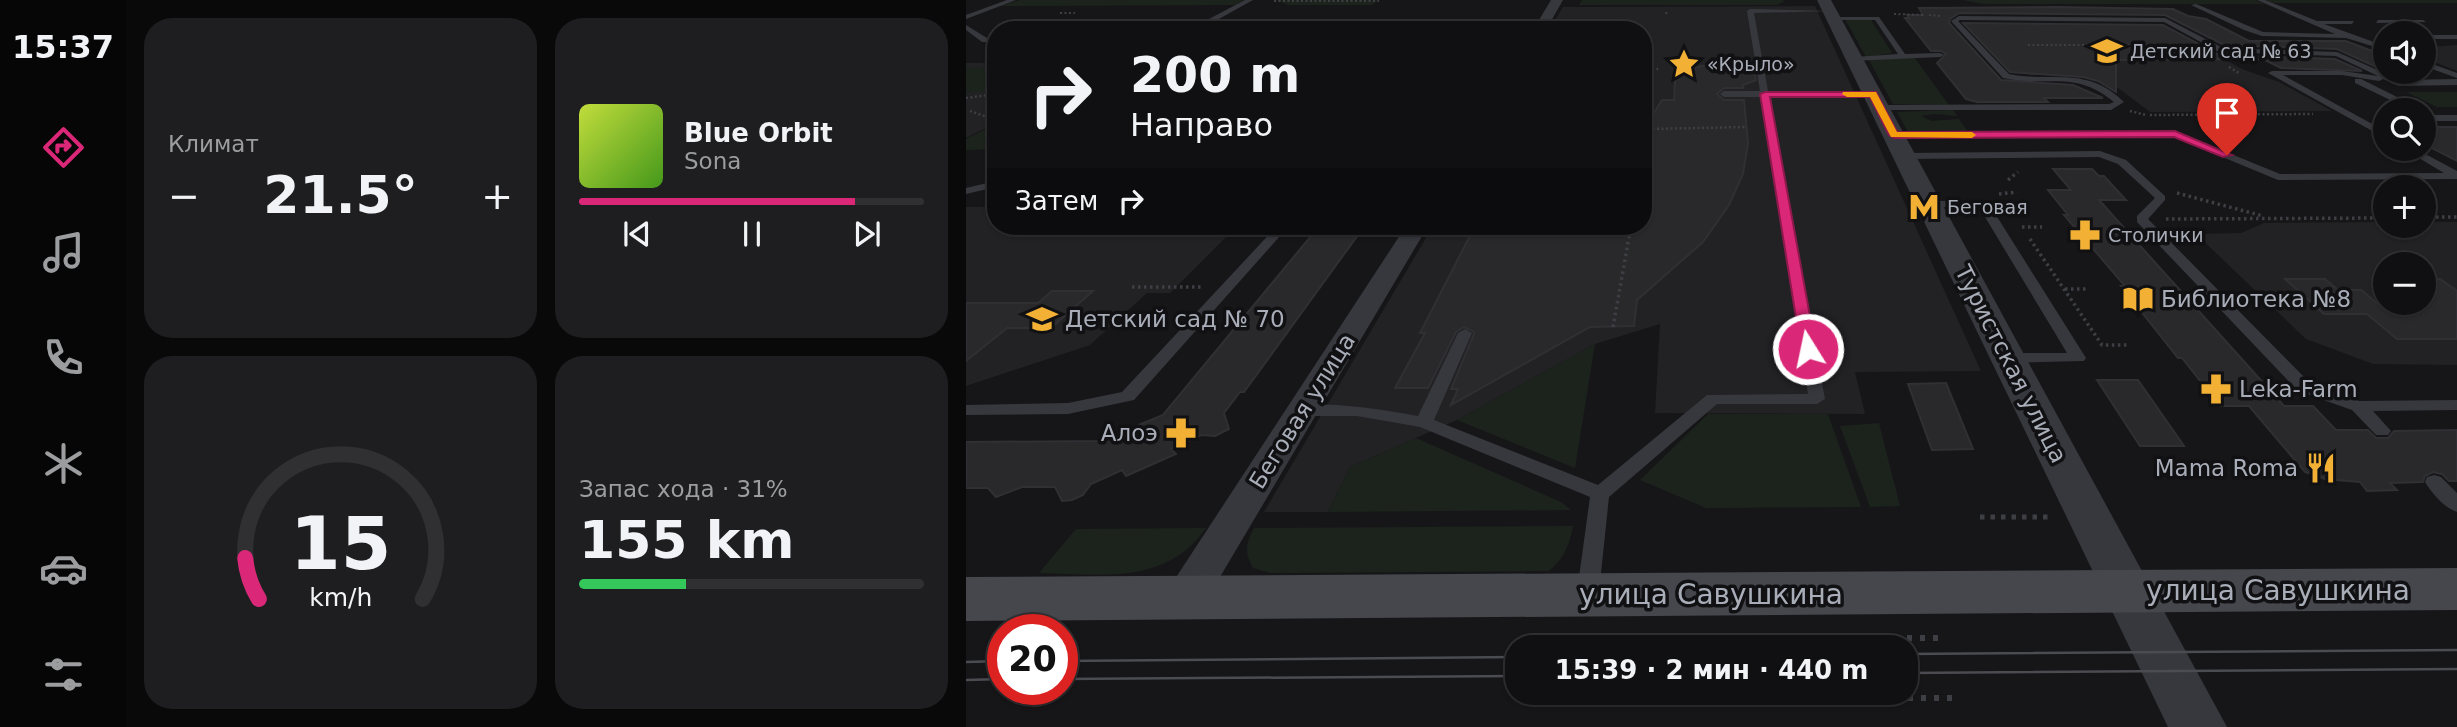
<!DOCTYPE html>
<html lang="ru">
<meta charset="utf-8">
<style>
body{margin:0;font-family:"DejaVu Sans",sans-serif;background:#1e1e20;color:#f1f3f6;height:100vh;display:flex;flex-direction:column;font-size:26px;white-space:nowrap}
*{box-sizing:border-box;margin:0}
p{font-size:23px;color:#9c9d9f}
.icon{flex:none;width:38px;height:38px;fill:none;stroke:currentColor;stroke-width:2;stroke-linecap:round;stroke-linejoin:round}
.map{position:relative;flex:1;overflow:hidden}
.details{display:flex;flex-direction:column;gap:18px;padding:18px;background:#09090a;width:840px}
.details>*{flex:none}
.hud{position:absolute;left:21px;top:21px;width:665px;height:214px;border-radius:28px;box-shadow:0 2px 5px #0004,0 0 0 2px #303032;background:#101012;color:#f1f3f6;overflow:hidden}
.tools{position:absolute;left:1407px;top:21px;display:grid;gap:14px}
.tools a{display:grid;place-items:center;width:63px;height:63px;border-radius:50%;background:#101012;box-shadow:0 2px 5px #0004,0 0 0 2px #303032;font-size:35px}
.speed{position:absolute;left:21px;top:614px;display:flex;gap:14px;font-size:35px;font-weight:700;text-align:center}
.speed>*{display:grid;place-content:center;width:91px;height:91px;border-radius:50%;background:#101012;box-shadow:0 2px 5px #0004,0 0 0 2px #303032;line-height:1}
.speed .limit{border:10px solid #d22;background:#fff;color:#111}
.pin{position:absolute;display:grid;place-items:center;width:60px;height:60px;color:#fff;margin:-72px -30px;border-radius:50% 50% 50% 0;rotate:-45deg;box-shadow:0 0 7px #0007}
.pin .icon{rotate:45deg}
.me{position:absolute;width:77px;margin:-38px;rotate:350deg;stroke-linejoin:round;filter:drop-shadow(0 0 5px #0008)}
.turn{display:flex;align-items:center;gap:24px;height:147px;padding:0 28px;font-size:32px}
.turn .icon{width:91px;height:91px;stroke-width:2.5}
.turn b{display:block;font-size:49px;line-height:60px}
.then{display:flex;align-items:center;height:66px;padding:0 28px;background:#0003;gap:14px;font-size:26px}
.big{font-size:52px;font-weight:600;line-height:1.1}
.details .card{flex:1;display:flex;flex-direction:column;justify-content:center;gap:10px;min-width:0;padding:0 24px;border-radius:28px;background:#1e1e20}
.details .dial{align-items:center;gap:0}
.dial svg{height:182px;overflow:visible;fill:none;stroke:#303032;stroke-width:7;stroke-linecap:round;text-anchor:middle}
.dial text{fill:#f1f3f6;stroke:none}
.song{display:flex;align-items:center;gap:21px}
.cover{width:84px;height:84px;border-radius:10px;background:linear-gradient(135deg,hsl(70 70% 55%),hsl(100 70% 35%))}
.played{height:7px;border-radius:4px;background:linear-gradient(90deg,#db2777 80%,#303032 80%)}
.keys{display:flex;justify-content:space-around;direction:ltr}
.heat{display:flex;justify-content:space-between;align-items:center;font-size:38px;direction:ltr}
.charge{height:10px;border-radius:5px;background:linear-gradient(90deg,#34c759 31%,#303032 0)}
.details .tiles{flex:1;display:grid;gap:18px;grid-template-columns:repeat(2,1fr)}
.trip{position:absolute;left:539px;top:635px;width:413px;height:70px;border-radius:28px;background:#101012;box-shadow:0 2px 5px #0004,0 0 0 2px #303032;font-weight:600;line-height:70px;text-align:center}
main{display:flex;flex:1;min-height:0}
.tab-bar{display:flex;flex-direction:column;width:126px;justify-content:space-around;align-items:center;background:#060607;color:#9c9d9f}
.tab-bar .icon{width:49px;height:49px}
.tab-bar .on{color:#db2777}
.tab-bar b{font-size:32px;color:#f1f3f6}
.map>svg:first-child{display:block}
.built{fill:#222225;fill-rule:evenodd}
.green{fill:#1c231d}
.building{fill:#29292c;stroke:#303034;stroke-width:2}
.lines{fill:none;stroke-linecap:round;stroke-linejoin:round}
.path-far4{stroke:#3d3f44;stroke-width:2;stroke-dasharray:2 2.5;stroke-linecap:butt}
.path-far3{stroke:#3d3f44;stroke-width:2.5;stroke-dasharray:2 2.5;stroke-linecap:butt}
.path-far2{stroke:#3d3f44;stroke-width:3.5;stroke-dasharray:2.5 3.5;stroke-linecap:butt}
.path-far1{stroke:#3d3f44;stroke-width:5;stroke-dasharray:4.5 6;stroke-linecap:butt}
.path{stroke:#3d3f44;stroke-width:6;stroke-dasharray:5 8;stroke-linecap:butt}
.service{fill:#37383d;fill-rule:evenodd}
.minor{fill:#37383d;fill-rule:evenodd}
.tertiary{fill:#37383d;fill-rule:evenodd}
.secondary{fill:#45474d;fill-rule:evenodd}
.tram{stroke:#4a4c52;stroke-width:2.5}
.route{fill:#db2777;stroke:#8e194d;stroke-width:2}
.slow{fill:#f59e0b}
.labels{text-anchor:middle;stroke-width:7;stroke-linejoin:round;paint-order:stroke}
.far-poi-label{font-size:19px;fill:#a8adb8;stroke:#111113;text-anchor:start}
.poi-label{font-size:23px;fill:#a8adb8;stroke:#111113;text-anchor:start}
.street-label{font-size:23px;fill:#a8adb8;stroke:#111113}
.near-street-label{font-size:28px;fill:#a8adb8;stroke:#111113}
</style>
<main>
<nav class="tab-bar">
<b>15:37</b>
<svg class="icon on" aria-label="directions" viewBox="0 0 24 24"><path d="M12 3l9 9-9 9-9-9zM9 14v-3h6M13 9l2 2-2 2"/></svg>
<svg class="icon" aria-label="music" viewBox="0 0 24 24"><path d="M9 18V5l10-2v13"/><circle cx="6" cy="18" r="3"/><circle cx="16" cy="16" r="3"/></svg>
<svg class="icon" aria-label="phone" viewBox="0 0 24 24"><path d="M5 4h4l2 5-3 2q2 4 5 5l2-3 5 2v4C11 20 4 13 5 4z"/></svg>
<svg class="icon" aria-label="climate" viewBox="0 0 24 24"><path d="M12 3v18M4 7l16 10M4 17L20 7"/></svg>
<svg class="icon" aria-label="car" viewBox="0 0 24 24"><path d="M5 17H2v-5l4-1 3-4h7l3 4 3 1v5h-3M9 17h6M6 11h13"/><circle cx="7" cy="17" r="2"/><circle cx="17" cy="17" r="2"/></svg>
<svg class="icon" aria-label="filters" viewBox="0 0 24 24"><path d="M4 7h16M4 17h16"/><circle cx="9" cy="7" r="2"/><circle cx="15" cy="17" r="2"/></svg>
</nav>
<section class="details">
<div class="tiles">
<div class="card"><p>Климат</p>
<div class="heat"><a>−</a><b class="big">21.5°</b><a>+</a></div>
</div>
<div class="card">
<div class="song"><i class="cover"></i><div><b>Blue Orbit</b><p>Sona</p></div></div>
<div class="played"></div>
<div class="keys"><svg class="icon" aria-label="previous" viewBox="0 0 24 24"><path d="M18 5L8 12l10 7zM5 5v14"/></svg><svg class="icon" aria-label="pause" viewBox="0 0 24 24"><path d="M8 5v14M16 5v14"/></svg><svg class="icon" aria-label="next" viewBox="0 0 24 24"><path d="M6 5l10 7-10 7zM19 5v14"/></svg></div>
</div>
<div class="card dial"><svg viewBox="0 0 100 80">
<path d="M14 69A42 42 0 1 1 86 69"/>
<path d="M14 69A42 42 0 0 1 8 51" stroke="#db2777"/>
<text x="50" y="56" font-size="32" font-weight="700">15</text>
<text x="50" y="72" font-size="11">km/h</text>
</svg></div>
<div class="card"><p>Запас хода · 31%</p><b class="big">155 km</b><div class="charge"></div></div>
</div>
</section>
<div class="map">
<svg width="1491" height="727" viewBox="0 0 1491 727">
<rect width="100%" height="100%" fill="#161618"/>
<!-- built -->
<path class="built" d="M849 6 1015 371 889 372 899 414 689 413 694 324 629 344 491 420 384 467 362 512H298L467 226H677V30H583L597 7Z
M300 26 438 27 439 30H294Z
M1198 26 1276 69 1313 82 1366 111 1184 112 1135 75H1064L1020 32Z
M1458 45 1464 47 1491 45V71L1458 58Z
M0 63H30V123L0 138Z
M0 207H30V226H271L204 293H181L124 345 0 386Z
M1419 222V226H1458V222H1491V365L1407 364 1340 339 1230 234 1275 233 1298 223ZM1419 264H1458V303H1419Z"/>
<!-- green -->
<path class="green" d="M54 0H278L269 5 34 6Z
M310 0H413L406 5H322Z
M616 0H817L818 2 810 5H613Z
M997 0H1289L1298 4H1017Z
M1299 0H1491V3H1307Z
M879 19 905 20 926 53 900 57Z
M948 57 983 105 927 104 903 60Z
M0 67H30V91L0 93Z
M1440 92H1491V107H1471Z
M987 110 991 116 968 114 955 116 965 121 993 119 1002 132H942L931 112Z
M30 124V149L0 150V139Z
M629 344 609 468 491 420Z
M742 414H862L895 507 740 508 674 480Z
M913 423 934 506 904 507 874 426Z
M450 438 595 502 605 510 362 512 384 467Z
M607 526C603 546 599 557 583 571L304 573 287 568C278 552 280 544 288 528Z
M240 528C200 586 135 574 73 573L110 529Z"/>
<!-- building -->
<path class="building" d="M1091 7 1207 9 1222 16 1240 19 1283 41H1380L1419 56V71L1371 49 1258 45 1199 15 993 13 984 19 983 23 1035 80 1107 85 1137 98H1078L1082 102H1011L1000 99 971 63 980 54 975 51H965L939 18H943L941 15H957L953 8Z
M997 23 1197 25 1253 55 1369 59 1396 71 1315 68 1297 59 1150 60V92L1132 81 1117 77 1044 72Z
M787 64 790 80 777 85V88H758L751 94 758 100H778L782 143 777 174 763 205 737 242 671 300 668 326 624 327 485 405 492 389H485L508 334 507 331 498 327 490 332 462 388H429L459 333H454L509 226H677V130L696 100H708L709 79 713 74 735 66Z
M1458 127H1491V161L1458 144Z
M1087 169H1126L1133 176H1138L1160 200H1133L1318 406H1347L1370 430H1402L1410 438H1422L1428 431 1491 430V481H1483L1476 474 1467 472 1459 476 1457 482 1424 483 1431 490 1401 491 1394 482 1359 479 1339 472 1283 406H1254L1216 358H1212L1155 286H1159L1098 215H1102L1082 190H1105Z
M356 226H395L388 235H392L278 392H274L258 413 263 429 249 436 235 435 205 449 210 454 160 476 156 470 125 484 117 495 106 500 96 501 89 487H56L30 497 22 488H0V442L134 441 197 415 345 236 348 235Z
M1319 279H1359L1372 290H1395L1411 303H1458V279H1474L1491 291V339H1431L1401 314H1358Z
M86 291H127L85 328H41L0 361V303H72Z
M1131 380H1172L1218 446H1174Z
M980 383 1007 449 966 450 942 384Z"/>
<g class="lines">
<!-- path-far4 -->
<path class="path-far4" d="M308 1H413
M94 13H109
M700 14 701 11
M928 14 958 15
M963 15 974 16
M1062 45H1212"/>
<!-- path-far3 -->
<path class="path-far3" d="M1263 67 1273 73
M677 69H692
M0 98 30 94
M4 111 30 120
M1164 111 1180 115
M1184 115 1347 114
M682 129 781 127
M679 142 686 101"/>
<!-- path-far2 -->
<path class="path-far2" d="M677 153 679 141
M1042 180 1052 172
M1211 193 1297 216
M1033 194 1051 192
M1458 217H1491
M1200 219 1419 218
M1056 227H1076
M1064 239 1136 345H1162
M166 287H236
M1099 289H1121
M647 327 665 226"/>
<!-- path-far1 -->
<path class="path-far1" d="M1014 517H1087"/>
<!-- path -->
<path class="path" d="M928 638H973
M942 698H987"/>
<!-- service -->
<path class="service" d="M41 0H50L0 19V15Z
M279 0H287L251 20 497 21 500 23 495 30H488L492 25 242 24 195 30 241 20Z
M1291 0H1299L1351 21H1388L1386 24H1358L1419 46V50L1380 38 1296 36 1278 30 1225 5 1230 4 1297 32 1369 34Z
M784 9 867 11 788 13 802 91H907L911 94 907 97H803L859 399 851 404H751L643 497 633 592 630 598 622 601 614 598 611 592 624 497 454 427 391 416H336L328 411C341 396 431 412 452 416L492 333 499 329 506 333 468 420 632 485 741 395 842 394 794 97H758L754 94 758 91H794L781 11Z
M993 16 1199 18 1257 48 1371 52 1434 80 1491 79V85L1433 86 1417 79 1413 81 1376 75H1317L1419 131V138L1302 73 1306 71H1376L1412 76 1370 56 1253 52 1198 22 994 20 992 21 1043 74C1088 83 1120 65 1158 102L1145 110H911L909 108 914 105 1143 104 1148 102C1108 69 1082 88 1037 78L985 21Z
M865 17H913L939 54 974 53 978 55 974 57 886 61 889 57 932 54 909 20H867Z
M1412 20H1457L1460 22 1410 23Z
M0 25 21 38H30V42H16L0 30Z
M1458 35H1491V39H1458Z
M1458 61 1491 73V78L1458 66Z
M1389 79H1395L1457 110H1445L1389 83Z
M1458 110 1470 115H1491V121H1469L1458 116Z
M1209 131 1314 174 1478 173 1438 149H1450L1491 171V179L1312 180 1208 137 928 138 923 135 928 132Z
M1134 151 1160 160 1199 196V200L1182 219 1344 383 1393 401 1491 400V410L1407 411 1425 431 1422 435H1410L1386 410 1332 391 1171 222V216L1189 198 1152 164 1133 157 938 159 933 156 938 153Z
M30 181V187L0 194V188Z
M1017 201 1023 204 1120 358 1118 361 1042 363 1034 358 1042 353H1101L1013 207H963L957 204 963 201Z
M311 226H323L168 400 102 414 0 415V405L102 403 156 392Z
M1468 475 1475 477 1491 493V512C1478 508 1466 493 1459 482L1461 477Z"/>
<!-- minor -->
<path class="minor" d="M585 0H597L580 30H567Z
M440 226H462L235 609 220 614 205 609 199 597 205 585Z"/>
<!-- tertiary -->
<path class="tertiary" d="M851 0H865L1261 727H1202Z"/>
<!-- secondary -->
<path class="secondary" d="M1491 568V610L0 621V577Z"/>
<!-- tram -->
<path class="tram" d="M940 654 1491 650
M96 661 551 657
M0 662 37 661
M940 673 1491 669
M96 679 551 676
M0 680 37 679"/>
</g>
<!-- route -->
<path class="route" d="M799 92H910L931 132 1209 131 1266 155 1257 157 1208 137 928 138 923 135 904 97H804L850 349 842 353 835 349 794 94Z"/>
<!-- slow -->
<path class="slow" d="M877 92H910L931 132H1006L1010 135 1006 138 925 137 904 97H881L876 94Z"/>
<!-- icons -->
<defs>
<g id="school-bare" transform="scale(2.415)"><path d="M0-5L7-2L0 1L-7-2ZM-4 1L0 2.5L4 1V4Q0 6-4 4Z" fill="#f2b134" stroke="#111113" stroke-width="2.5" paint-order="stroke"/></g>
<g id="sight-bare" transform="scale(2.415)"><path d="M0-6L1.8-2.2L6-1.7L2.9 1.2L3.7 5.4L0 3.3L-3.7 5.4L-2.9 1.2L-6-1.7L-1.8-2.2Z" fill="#f2b134" stroke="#111113" stroke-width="2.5" paint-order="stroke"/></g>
<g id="metro-bare" transform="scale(2.415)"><path d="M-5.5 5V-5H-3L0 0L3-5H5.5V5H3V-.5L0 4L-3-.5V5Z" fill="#f2b134" stroke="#111113" stroke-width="2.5" paint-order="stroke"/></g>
<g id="pharmacy-bare" transform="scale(2.415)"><path d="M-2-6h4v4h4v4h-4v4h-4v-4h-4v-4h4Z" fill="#f2b134" stroke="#111113" stroke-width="2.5" paint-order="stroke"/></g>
<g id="library-bare" transform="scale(2.415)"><path d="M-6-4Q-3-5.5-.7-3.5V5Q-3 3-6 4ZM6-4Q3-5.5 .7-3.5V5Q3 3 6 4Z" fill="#f2b134" stroke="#111113" stroke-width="2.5" paint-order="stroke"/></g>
<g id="restaurant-bare" transform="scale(2.415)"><path d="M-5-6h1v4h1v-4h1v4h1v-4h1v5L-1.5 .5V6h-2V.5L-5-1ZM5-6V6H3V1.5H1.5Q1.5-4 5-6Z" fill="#f2b134" stroke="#111113" stroke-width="2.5" paint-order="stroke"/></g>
</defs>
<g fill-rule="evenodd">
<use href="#school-bare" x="1141" y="51"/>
<use href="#sight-bare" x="718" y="64"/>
<use href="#metro-bare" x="958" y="207"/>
<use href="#pharmacy-bare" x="1119" y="235"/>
<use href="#library-bare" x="1172" y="299"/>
<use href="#school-bare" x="76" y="319"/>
<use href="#pharmacy-bare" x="1250" y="389"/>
<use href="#pharmacy-bare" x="215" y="433"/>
<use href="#restaurant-bare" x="1355" y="468"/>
</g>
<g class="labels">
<!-- far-poi labels -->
<g class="far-poi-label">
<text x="1164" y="58">Детский сад № 63</text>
<text x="741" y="71">«Крыло»</text>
<text x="981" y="214">Беговая</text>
<text x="1142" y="242">Столички</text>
</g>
<!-- poi labels -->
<g class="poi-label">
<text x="1195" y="307">Библиотека №8</text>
<text x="99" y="327">Детский сад № 70</text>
<text x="1273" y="397">Leka-Farm</text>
<text x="192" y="441" text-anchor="end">Алоэ</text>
<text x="1332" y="476" text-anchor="end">Mama Roma</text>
</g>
<!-- street labels -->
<g class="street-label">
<text transform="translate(1045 364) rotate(63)" y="8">Туристская улица</text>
<text transform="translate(336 411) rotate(-58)" y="8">Беговая улица</text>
</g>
<!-- near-street labels -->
<g class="near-street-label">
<text x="1312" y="600">улица Савушкина</text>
<text x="745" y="604">улица Савушкина</text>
</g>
</g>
</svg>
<div class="tools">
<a><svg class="icon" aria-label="sound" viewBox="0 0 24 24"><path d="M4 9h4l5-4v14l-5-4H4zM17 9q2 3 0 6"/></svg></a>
<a><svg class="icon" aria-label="search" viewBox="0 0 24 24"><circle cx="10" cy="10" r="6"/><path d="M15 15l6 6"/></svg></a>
<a>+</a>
<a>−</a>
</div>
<div class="speed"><div class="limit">20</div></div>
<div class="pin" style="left:1261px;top:155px;background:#d93025"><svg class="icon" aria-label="arrive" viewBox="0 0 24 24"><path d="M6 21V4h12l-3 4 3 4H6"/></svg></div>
<svg class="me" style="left:842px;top:349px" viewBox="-20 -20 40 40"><circle r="17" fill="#db2777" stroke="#fff" stroke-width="3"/><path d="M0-11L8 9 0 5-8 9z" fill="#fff"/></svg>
<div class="trip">15:39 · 2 мин · 440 m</div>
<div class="hud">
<div class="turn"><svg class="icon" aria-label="right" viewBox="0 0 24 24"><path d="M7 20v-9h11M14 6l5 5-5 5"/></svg><div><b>200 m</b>Направо</div></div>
<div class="then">Затем<svg class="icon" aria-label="right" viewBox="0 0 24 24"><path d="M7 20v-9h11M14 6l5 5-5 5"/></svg></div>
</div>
</div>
</main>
